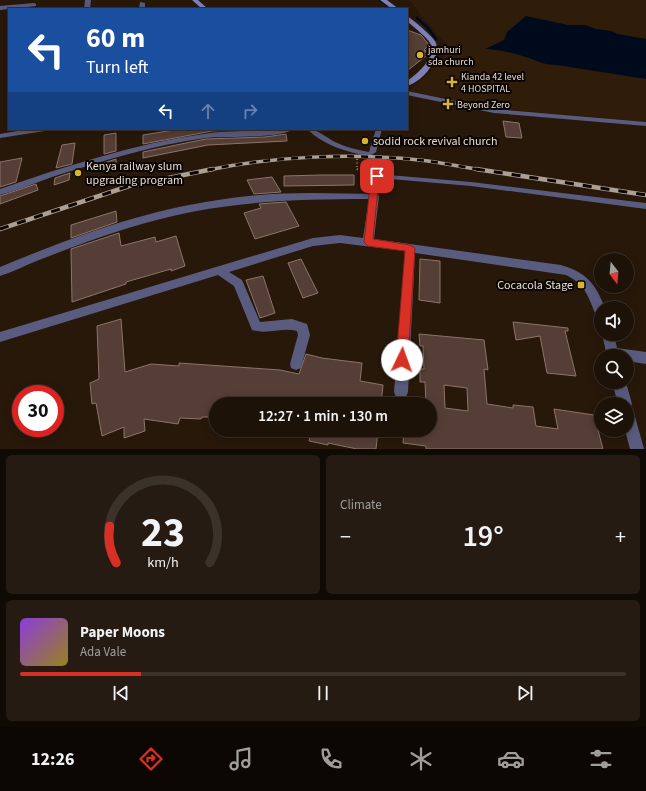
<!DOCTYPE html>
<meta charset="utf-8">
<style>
body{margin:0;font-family:"Source Sans 3",sans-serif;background:#251b12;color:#f1f3f6;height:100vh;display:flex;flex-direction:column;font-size:15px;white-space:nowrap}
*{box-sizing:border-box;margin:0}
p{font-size:13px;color:#a09e9c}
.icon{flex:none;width:22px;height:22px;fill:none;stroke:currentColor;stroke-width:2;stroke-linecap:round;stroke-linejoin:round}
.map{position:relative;height:449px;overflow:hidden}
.side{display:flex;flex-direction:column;gap:6px;padding:6px;background:#100a04;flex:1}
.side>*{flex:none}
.top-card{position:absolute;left:8px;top:8px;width:400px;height:122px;border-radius:0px;box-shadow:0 2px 10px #0003,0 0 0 1px #3b3229;background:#1a4fa0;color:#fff;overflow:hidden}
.needle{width:26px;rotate:164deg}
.fabs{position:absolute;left:594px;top:253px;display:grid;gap:8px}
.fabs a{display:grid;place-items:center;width:40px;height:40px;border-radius:50%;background:#1d1208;box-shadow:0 2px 10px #0003,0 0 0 1px #3b3229;font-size:20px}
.speed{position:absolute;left:12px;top:385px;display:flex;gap:8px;font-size:20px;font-weight:700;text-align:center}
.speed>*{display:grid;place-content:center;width:52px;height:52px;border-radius:50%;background:#1d1208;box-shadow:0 2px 10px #0003,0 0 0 1px #3b3229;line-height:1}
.speed .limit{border:6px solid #d22;background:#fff;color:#111}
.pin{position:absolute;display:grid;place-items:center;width:34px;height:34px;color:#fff;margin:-17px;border-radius:8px;box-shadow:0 2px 6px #0006}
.me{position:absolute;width:44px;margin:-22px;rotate:3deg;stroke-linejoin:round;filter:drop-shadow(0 0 3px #0008)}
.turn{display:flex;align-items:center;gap:14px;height:84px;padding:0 12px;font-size:18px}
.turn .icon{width:52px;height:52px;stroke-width:2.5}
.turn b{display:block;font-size:28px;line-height:34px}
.lanes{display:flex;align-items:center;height:38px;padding:0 12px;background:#0003;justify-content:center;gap:20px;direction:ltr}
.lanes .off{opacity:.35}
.big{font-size:30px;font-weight:600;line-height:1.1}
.side .tile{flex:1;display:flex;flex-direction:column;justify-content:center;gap:6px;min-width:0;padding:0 14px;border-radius:6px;background:#251b12}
.side .dial{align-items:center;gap:0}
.dial svg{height:104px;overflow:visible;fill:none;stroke:#3b3229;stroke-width:7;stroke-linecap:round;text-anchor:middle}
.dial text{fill:#f1f3f6;stroke:none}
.song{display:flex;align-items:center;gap:12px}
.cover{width:48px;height:48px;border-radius:6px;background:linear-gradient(135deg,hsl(270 70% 55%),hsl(50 70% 35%))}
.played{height:4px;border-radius:2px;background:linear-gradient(90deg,#d93025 20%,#3b3229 20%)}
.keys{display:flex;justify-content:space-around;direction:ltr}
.heat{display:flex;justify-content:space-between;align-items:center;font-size:22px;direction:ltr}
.side .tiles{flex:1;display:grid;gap:6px;grid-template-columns:1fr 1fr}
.tile:last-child{grid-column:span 2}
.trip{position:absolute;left:209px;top:397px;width:228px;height:40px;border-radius:20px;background:#1d1208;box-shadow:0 2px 10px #0003,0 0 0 1px #3b3229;font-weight:600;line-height:40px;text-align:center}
.menu{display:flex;height:64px;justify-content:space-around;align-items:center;background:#0c0703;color:#a09e9c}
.menu .icon{width:28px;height:28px}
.menu .on{color:#d93025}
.menu b{font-size:18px;color:#f1f3f6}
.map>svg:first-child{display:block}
.built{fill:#301d09}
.water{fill:#000a1d}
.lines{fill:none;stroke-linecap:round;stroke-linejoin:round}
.stream{stroke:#000a1d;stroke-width:2.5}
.building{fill:#543e36;stroke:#8d746b;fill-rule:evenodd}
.path-far1{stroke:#8b7e73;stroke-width:2;stroke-dasharray:1 2.5;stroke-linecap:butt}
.path{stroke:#8b7e73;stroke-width:2.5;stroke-dasharray:1 3;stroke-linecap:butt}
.lane{fill:#5a5c7f;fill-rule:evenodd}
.street{fill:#5a5c7f;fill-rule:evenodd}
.secondary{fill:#7e80b9;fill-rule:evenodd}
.rail-far1-casing{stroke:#aca095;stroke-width:3.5}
.rail-casing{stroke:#aca095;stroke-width:4.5}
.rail-far1{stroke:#0b0502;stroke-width:2.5;stroke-dasharray:7;stroke-linecap:butt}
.rail{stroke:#0b0502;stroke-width:3;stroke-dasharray:9;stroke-linecap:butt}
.route{fill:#d93025;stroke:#8d1f18}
.poi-dot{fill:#d6b534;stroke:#0b0502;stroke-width:1.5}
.labels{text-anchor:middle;stroke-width:4;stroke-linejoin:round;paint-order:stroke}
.far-poi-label{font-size:10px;fill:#e6dbd2;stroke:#0b0502;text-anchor:start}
.poi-label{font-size:12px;fill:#e6dbd2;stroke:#0b0502;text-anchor:start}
</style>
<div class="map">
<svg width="646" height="449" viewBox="0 0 646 449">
<rect width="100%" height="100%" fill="#27180a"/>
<!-- built -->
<path class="built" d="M409 0H646V122L503 109 499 106 501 110 408 91 429 74 448 51 451 50Z"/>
<!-- water -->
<path class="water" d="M526 16 568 25H585L596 29 611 31 618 34 646 39V79L557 65C544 65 540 62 529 58 515 53 500 50 485 49L504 40 507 32Z"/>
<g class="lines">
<!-- stream -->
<path class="stream" d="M380 0 394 9
M417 18 428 28 436 39"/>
</g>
<!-- building -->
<path class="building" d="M407 30 421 35 429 45 424 50 426 51 424 54 427 55 407 71Z
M503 121 519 123 522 138 506 137Z
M258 129 212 131 143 144V135L180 129Z
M116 133V151L104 154V135Z
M286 134 287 141 208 145 143 158V152L186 143 206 139 265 137Z
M75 143 72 164 56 168 62 145Z
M22 158 16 182 0 187V162Z
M116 159V165L103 169 104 163Z
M70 173 69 180 54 185 55 178Z
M321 175H354V185L284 186V176Z
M272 177 281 192 254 194 247 180Z
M36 184 38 190 0 204V196Z
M286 202 299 226 255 239 244 213 261 208 259 204Z
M116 211 117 222 71 238V225Z
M119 233 121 246 155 237 156 242 176 236 185 266 171 271V269L126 282V284L72 302 71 249Z
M301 259 318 293 303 298 288 263Z
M420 259 440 261V303L419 300Z
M263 276 275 313 260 318 246 280Z
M121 319 125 372 151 364 179 366V363L280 370 299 374 306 354 322 358 362 363 360 381 383 385 381 404H216V417H202L201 419 180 418 178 424 144 419 145 431 124 438V427L102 436 96 403 92 404 90 383 99 379 97 326Z
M513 322 568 328V331H565L576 376 547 373 540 336 516 340Z
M419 334 484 340 488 370 484 369 487 404 513 408V405L533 407 536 426 558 429 554 409 594 415 603 449H426V446L403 443 404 430H430V404H426L425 382H420V369H424L423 346H420ZM444 385 467 388 468 411 445 408Z
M312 430H378L376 449H357L328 443V445L309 441Z"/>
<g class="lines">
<!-- path-far1 -->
<path class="path-far1" d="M357 159V170"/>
<!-- path -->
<path class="path" d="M357 169 367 174"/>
<!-- lane -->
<path class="lane" d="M307 129C318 129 325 137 335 142 346 147 357 150 369 152L376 129H382L376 152 370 156C348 153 323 145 307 129Z
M377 174 471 182 646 203V209L471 186 379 178 378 196 374 199 370 196 371 177Z"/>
<!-- street -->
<path class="street" d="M85 0H91L90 9H84Z
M140 2 145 3V9H139Z
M34 3 36 4V6L0 10V6Z
M407 91 494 109 646 122V126L494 113 407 95Z
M29 129H49L45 131 0 138V134Z
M277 129H293C282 139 223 136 206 138 153 145 102 161 52 177 35 183 18 190 0 195V189C66 166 134 144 203 134 228 130 252 132 277 129Z
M312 193 377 194 379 196 374 239 561 265C587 273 595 283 605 308H601V318L597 317C588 298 587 285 566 275L415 253 408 392 406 397 401 399 396 397 394 392 405 251 340 243 313 246 229 272 242 280 260 322 292 319 307 324 310 335 302 364 301 368 296 370 291 368 290 364 298 335 297 331C282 327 267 335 252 330L234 286 218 275 0 342V332L313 238 340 235 363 238 369 199C282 199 209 202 125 229 96 238 68 249 39 260 26 265 13 272 0 276V267C70 238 142 211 218 200 249 195 280 193 312 193Z
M602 334H614L617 348 646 352V364L627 361V356H607Z
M612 382H626L632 404 630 407 634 413 644 449H630L625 430H627V404H618Z"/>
<!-- secondary -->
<path class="secondary" d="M192 0H198L208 9H202Z
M380 0H387L399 9H392Z
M407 16C412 19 435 38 436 43 441 60 422 82 407 86V81C417 74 437 58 430 43 427 37 412 26 407 21Z"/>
<!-- rail-far1 casing -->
<g class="rail-far1-casing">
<path id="rail-far1" d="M208 170C275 156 351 153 419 160 440 162 461 167 482 170"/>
</g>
<!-- rail casing -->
<g class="rail-casing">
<path id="rail" d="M476 169 646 195
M0 229 129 186 213 169"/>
</g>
<!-- rail-far1 -->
<use href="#rail-far1" class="rail-far1"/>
<!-- rail -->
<use href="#rail" class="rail"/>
</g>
<!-- route -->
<path class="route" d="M377 173 381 176 379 178 373 239 410 245 415 248 408 360 406 364 402 366 398 364 396 360 405 251 368 246 364 242 371 177Z"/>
<!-- markers -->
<g class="poi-dot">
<circle cx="420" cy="55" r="4"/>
<path d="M450 76h4v4h4v4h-4v4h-4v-4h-4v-4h4z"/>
<path d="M446 98h4v4h4v4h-4v4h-4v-4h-4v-4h4z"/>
<circle cx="365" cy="141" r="4"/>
<circle cx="78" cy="173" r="4"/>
<rect x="577" y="281" width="8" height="8" rx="2"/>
</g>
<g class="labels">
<!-- far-poi labels -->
<g class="far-poi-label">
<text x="428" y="53">jamhuri<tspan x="428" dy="12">sda church</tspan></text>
<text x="461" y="80">Kianda 42 level<tspan x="461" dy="12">4 HOSPITAL</tspan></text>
<text x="457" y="108">Beyond Zero</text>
</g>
<!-- poi labels -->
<g class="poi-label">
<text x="373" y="145">sodid rock revival church</text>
<text x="86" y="170">Kenya railway slum<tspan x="86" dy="14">upgrading program</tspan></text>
<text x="573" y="289" text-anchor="end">Cocacola Stage</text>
</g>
</g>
</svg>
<div class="fabs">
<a><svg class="needle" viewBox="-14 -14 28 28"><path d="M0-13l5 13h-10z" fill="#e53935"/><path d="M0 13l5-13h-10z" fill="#a09e9c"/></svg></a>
<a><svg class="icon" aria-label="sound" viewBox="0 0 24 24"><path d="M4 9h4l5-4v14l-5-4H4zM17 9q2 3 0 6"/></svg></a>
<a><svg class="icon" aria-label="search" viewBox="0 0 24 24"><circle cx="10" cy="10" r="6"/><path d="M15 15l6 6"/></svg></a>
<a><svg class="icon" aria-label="layers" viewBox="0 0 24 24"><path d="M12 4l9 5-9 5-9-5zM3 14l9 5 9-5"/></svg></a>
</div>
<div class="speed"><div class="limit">30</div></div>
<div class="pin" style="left:377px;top:176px;background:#d93025"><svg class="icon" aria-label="arrive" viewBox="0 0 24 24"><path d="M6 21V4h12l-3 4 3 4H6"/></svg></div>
<svg class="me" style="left:402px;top:360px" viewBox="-20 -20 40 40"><circle r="19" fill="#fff"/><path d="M0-13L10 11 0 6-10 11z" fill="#d93025"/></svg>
<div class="trip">12:27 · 1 min · 130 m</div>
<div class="top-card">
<div class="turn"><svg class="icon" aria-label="left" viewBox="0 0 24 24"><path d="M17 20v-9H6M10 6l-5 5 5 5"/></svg><div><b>60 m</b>Turn left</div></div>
<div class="lanes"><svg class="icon" aria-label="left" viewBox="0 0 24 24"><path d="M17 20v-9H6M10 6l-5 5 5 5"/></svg><svg class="icon off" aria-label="ahead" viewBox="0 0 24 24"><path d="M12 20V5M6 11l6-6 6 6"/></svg><svg class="icon off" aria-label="right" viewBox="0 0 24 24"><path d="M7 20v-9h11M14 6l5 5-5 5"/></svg></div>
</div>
</div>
<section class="side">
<div class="tiles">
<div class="tile dial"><svg viewBox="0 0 100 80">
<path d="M14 69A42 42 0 1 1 86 69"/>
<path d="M14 69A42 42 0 0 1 9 41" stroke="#d93025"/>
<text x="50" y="56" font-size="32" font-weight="700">23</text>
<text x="50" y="72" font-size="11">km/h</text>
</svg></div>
<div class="tile"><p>Climate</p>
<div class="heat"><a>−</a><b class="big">19°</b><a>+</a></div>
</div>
<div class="tile">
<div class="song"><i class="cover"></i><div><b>Paper Moons</b><p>Ada Vale</p></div></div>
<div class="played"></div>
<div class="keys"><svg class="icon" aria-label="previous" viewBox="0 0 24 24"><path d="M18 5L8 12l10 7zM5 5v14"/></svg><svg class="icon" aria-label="pause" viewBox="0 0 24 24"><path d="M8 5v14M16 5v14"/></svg><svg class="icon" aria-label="next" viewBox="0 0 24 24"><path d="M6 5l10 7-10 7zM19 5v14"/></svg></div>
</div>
</div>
</section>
<nav class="menu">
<b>12:26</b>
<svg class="icon on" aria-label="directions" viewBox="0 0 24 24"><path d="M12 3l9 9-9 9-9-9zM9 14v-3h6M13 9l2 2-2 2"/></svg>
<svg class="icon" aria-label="music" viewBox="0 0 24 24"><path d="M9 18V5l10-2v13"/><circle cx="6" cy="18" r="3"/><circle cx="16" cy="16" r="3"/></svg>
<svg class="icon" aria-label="phone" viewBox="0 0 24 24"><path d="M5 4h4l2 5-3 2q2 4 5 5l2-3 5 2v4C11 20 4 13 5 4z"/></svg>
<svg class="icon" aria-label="climate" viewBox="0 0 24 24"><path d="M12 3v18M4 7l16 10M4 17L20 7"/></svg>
<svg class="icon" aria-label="car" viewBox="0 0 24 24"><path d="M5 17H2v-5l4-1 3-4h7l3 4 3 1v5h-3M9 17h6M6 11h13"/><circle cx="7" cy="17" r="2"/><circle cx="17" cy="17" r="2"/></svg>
<svg class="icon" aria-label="filters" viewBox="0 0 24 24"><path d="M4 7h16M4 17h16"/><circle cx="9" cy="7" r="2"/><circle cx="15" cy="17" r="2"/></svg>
</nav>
